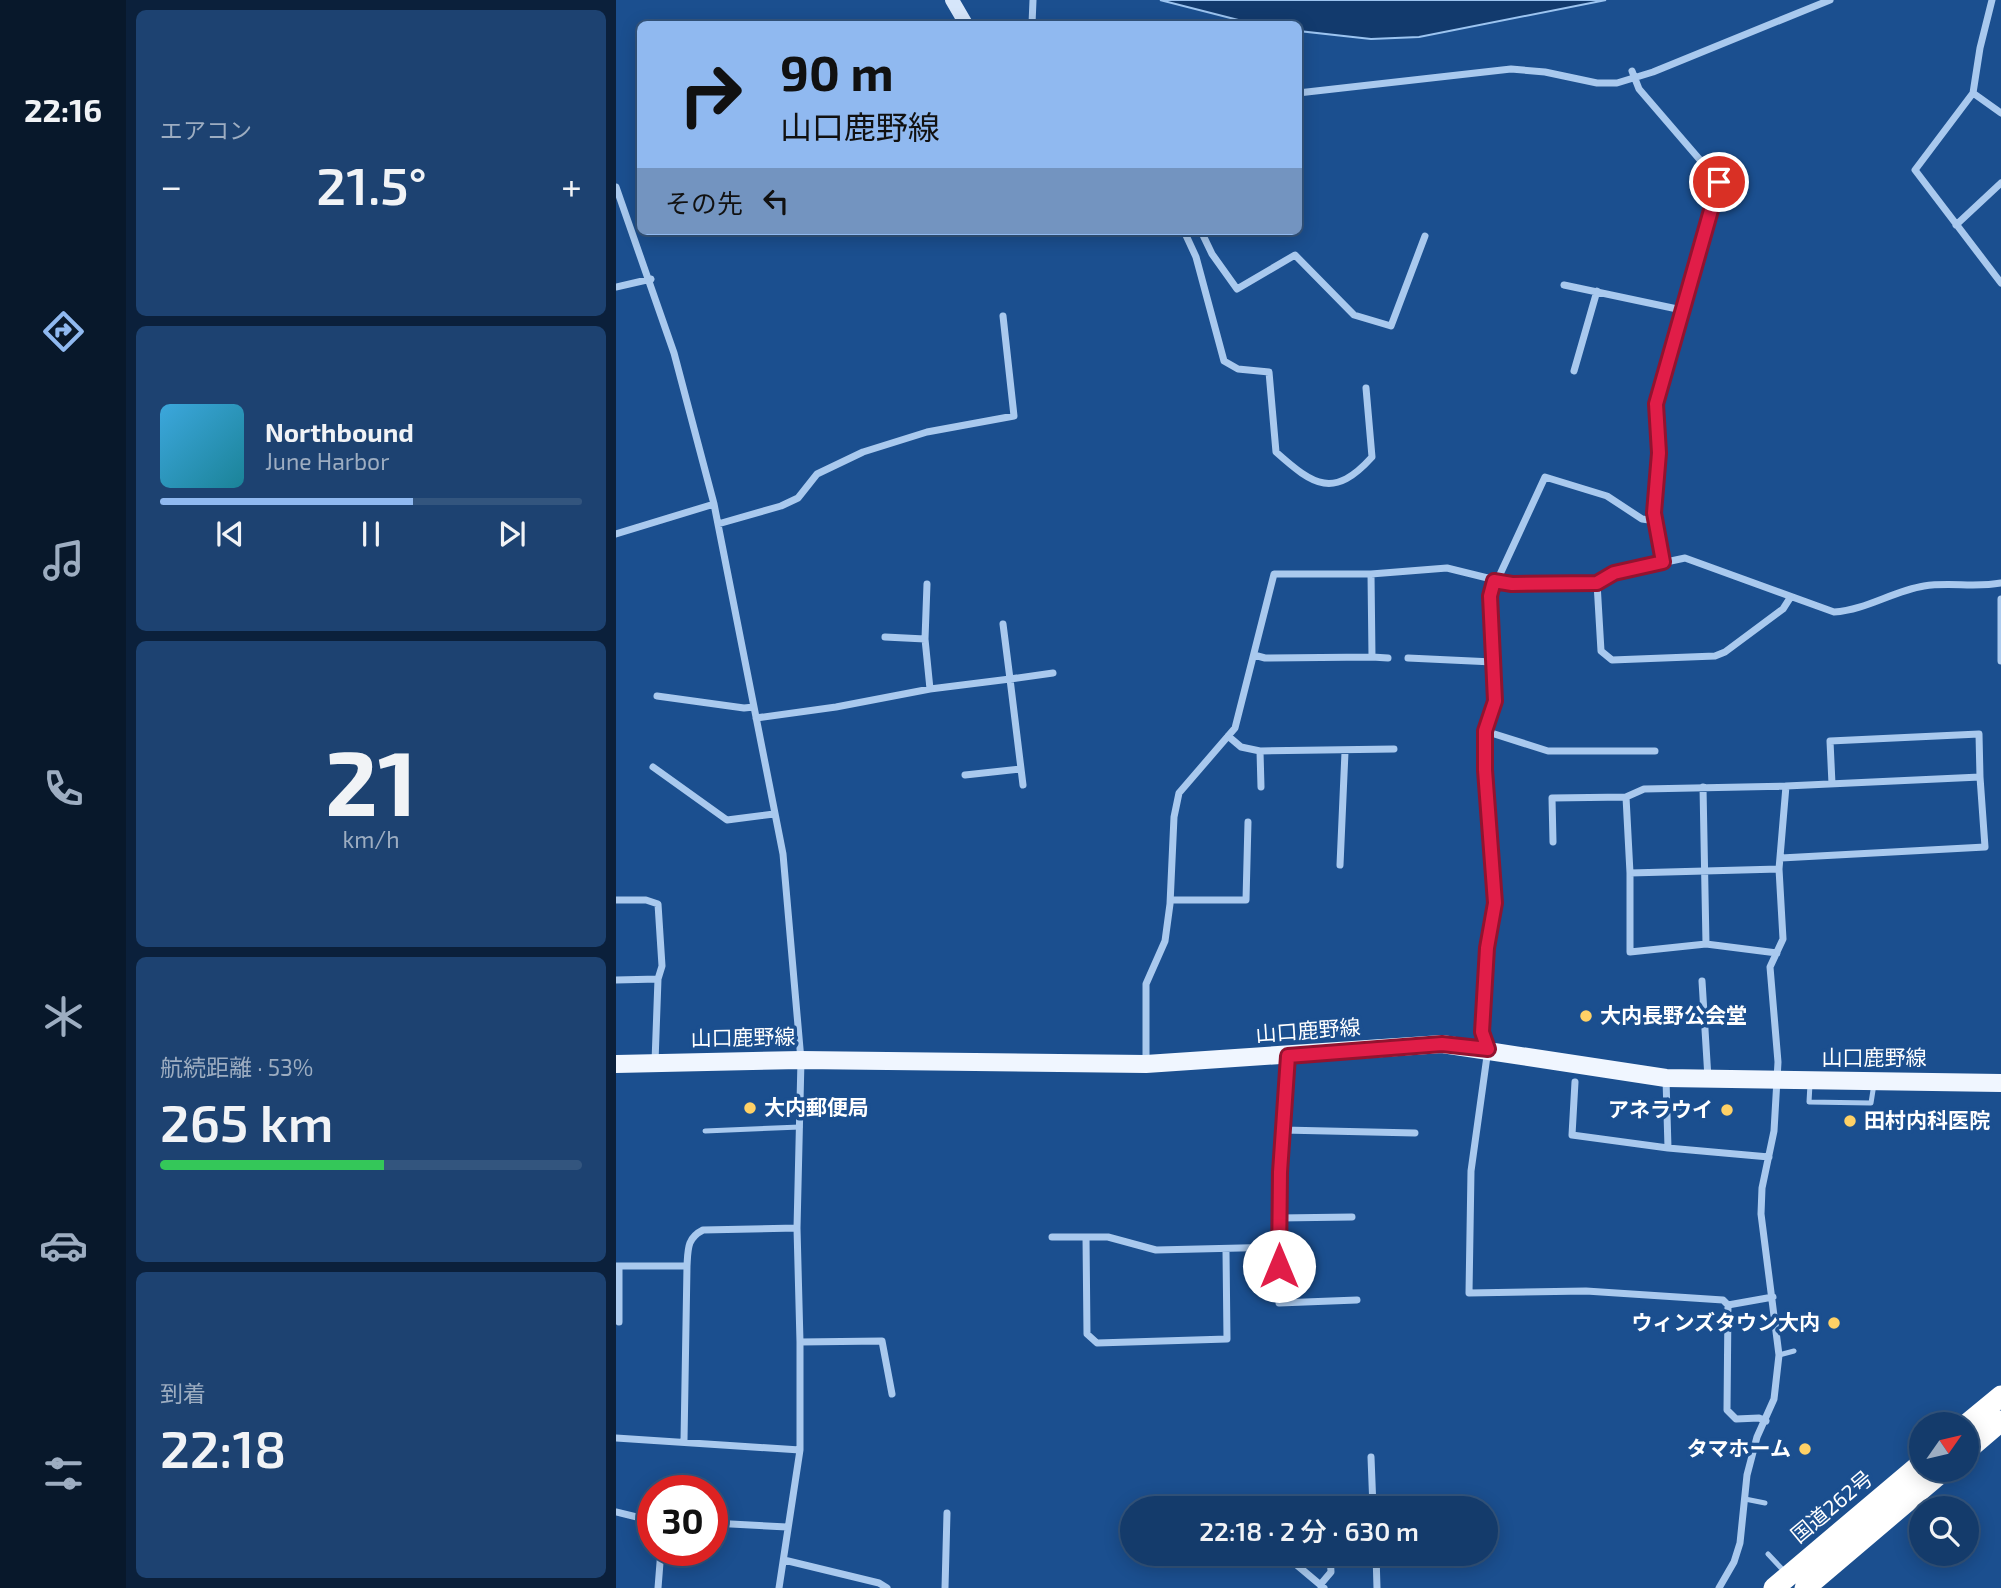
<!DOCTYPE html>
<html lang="ja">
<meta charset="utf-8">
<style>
body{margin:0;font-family:"Exo 2","Noto Sans JP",sans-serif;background:#1d4271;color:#f1f3f6;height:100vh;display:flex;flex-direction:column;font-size:26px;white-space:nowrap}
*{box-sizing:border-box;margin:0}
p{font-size:23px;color:#9dadc1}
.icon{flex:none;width:38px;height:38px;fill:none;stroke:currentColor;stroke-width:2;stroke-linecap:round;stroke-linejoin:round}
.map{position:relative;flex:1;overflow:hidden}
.details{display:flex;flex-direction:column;gap:10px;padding:10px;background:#0b203b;width:490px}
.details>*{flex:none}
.banner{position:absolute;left:21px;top:21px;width:665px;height:214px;border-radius:10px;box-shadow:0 4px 18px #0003,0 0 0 2px #33557e;background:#90b9f0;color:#111;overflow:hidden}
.needle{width:46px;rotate:56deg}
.fabs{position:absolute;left:1293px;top:1412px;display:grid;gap:14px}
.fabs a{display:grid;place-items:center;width:70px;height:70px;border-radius:50%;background:#143b6b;box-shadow:0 4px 18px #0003,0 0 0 2px #33557e;font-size:35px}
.speed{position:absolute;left:21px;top:1475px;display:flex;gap:14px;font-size:35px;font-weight:700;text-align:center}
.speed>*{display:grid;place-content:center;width:91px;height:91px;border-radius:50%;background:#143b6b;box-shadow:0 4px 18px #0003,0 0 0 2px #33557e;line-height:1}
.speed .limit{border:10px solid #d22;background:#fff;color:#111}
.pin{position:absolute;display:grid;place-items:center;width:60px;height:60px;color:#fff;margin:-30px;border:4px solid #fff;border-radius:50%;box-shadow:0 2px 7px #0007}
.me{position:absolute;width:77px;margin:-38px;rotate:0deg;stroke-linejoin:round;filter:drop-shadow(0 0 5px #0008)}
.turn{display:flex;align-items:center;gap:24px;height:147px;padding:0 28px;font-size:32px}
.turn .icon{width:91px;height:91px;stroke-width:2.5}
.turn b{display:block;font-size:49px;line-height:60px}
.then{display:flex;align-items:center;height:66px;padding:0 28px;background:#0003;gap:14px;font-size:26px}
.big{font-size:52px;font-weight:600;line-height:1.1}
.details .card{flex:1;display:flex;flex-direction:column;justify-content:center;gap:10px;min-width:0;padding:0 24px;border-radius:10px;background:#1d4271}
.details .dial{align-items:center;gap:0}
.dial b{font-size:91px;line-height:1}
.song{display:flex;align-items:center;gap:21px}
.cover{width:84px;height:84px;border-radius:10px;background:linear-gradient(135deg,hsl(200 70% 55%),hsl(190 70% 35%))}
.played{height:7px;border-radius:4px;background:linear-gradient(90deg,#90b9f0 60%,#33557e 60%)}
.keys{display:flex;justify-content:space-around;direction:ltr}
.heat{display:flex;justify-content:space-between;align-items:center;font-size:38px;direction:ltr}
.charge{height:10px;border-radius:5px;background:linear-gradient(90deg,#34c759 53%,#33557e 0)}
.trip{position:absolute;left:504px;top:1496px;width:378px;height:70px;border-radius:35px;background:#143b6b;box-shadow:0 4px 18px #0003,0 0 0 2px #33557e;font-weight:600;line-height:70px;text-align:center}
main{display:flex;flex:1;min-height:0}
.tabs{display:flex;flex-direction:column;width:126px;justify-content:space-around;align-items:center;background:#08182b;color:#9dadc1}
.tabs .icon{width:49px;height:49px}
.tabs .on{color:#90b9f0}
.tabs b{font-size:32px;color:#f1f3f6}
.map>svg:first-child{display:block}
.water{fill:#123a6d;stroke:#9cc4f0;stroke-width:2}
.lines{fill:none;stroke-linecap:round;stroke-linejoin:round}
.lane{stroke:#a9c9ee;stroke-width:5}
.street{stroke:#a9c9ee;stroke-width:7}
.secondary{stroke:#d6e6fa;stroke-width:14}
.primary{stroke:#f0f6ff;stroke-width:18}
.highway{stroke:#fff;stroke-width:21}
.route-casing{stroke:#92132f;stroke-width:18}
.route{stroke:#e11d48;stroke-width:12}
.poi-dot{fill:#ffd166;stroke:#1b4f8f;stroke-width:2.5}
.labels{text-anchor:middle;stroke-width:7;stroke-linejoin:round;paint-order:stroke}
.poi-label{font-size:21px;font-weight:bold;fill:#fff;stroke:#1b4f8f;text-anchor:start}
.street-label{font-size:21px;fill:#fff;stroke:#1b4f8f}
</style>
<main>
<nav class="tabs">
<b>22:16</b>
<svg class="icon on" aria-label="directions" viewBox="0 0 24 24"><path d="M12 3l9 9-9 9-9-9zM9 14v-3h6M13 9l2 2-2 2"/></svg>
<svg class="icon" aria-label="music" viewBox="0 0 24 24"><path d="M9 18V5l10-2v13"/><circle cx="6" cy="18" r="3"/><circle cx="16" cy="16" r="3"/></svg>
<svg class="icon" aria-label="phone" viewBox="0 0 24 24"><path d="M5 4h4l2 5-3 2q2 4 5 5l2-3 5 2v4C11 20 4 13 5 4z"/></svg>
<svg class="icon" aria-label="climate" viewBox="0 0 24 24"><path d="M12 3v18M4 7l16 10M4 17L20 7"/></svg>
<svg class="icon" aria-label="car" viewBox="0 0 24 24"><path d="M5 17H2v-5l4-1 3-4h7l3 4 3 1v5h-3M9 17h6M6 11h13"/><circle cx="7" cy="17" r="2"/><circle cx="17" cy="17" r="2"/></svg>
<svg class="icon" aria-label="filters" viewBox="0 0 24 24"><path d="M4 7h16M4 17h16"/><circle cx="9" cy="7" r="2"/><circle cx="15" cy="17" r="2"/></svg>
</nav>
<section class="details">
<div class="card"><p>エアコン</p>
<div class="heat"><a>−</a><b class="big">21.5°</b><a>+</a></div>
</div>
<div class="card">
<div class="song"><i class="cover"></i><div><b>Northbound</b><p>June Harbor</p></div></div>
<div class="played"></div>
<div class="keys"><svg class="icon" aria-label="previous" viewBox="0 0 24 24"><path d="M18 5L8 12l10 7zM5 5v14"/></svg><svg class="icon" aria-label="pause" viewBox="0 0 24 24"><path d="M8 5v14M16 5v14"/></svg><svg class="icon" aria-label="next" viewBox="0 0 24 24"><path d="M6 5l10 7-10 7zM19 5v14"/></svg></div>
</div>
<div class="card dial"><b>21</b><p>km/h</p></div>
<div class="card"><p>航続距離 · 53%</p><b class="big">265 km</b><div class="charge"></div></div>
<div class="card"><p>到着</p><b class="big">22:18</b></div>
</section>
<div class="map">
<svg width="1385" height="1588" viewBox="0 0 1385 1588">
<rect width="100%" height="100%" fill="#1b4f8f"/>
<!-- water -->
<path class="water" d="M544 0H990L803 37 755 39 683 31 682 24H638Z"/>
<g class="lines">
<!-- lane -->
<path class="lane" d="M1194 1084 1193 1102 1255 1103 1258 1084
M1051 1108H1064
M89 1131 184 1127
M1163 1355 1178 1351
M1129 1499 1149 1503
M1152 1554 1168 1571"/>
<!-- street -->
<path class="street" d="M1376 0 1364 48 1357 93 1299 170 1385 283
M416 24 417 0
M1016 71 1023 89 1103 182 1040 404 1043 453 1038 513 1047 562
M682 93 895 69 929 72 981 83H1001L1037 72 1214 0
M1357 93 1385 113
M0 187 58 353 98 504 167 854 185 1060 181 1228 184 1342V1450L163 1588
M1340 225 1385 183
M568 231 580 257 608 361 622 369 653 372 660 452C698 486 718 499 756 457L750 388
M585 231 596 254 621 289 679 255 738 315 775 326 809 236
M948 285 1066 310
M0 287 35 279
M958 371 981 291
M1040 521 1026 519 991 496 929 477 874 596 880 680 879 701 869 731V770L879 903 871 948 866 1032 872 1049 855 1171 853 1293 970 1291 1107 1300 1112 1305 1157 1297
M102 524 165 506 182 498 201 474 247 452 311 432 398 416 387 316
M0 534 98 504
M981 583 985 651 996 660 1099 656 1109 652 1167 609 1174 598
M311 584 309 639 314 689
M1385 599V661
M387 624 394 679 437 673
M269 637 309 639
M638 655 649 658 756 657 755 574
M756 657 772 658
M792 658 877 662
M41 696 128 708 138 707
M140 718 220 707 314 689 394 679 407 785
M869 731 932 751H1039
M612 736 625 747 644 751 778 749
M644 751 645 787
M37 767 111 820 158 814
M349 775 405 769
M1216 784 1214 741 1363 734 1364 777
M937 842 936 798 1010 797
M724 865 729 752
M1163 869 1014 873 1010 797 1028 789 1170 786
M1014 873V952L1090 944 1087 787
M0 900H30L42 904 46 966 42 979 39 1062
M555 900H630L632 822
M1090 944 1161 953
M0 980 42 979
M1086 981 1092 1078
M672 1057 664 1172 663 1303 741 1300
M530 1063V984L549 941 554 904 558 817 563 793 619 728 658 574H755L831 568 896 584 981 583 998 573 1069 558 1218 612C1250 610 1277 591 1308 586 1334 582 1360 588 1385 583
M1050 1079 1052 1148 1153 1157
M959 1082 956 1135 1052 1148
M667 1130 799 1133
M663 1218 736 1217
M436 1237H492L540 1250 663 1247
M470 1237 471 1334 481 1343 611 1339 610 1251
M0 1266H71
M3 1266V1322
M1112 1305 1111 1410 1120 1419 1143 1418 1150 1421
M184 1342 266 1341 276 1394
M0 1438 184 1450
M68 1441 71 1266C72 1249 71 1238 87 1230L181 1228
M755 1457 757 1508
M0 1512 37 1521
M96 1523 171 1527
M661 1554 676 1561 708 1588
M760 1554 761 1588
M168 1560 263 1583 271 1588
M704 1585 715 1572 714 1554
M42 1588 45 1550
M329 1588 331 1513
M1103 1588 1118 1562 1124 1543 1131 1475 1141 1437 1158 1399 1163 1355 1145 1214 1146 1188 1158 1131 1162 1062 1154 967 1167 939 1163 869 1170 786 1364 777 1369 847 1165 858"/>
<!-- secondary -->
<path class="secondary" d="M336 0 350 24"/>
<!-- primary -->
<path class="primary" d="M0 1064 185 1060 530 1064 826 1044 1050 1078 1385 1083"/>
<!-- highway -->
<path class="highway" d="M1351 1424 1385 1396
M1351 1450 1385 1421
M1158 1588 1306 1463
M1189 1588 1328 1470"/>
</g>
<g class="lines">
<!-- route casing -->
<g class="route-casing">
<path id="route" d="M663 1266 664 1172 672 1056 826 1044 872 1049 866 1032 871 948 879 903 869 770V731L879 701 874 596 878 581 896 584 981 583 998 573 1047 562 1038 513 1043 453 1040 404 1103 182"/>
</g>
<!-- route -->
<use href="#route" class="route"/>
</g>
<!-- markers -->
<g class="poi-dot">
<circle cx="970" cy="1016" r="7"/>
<circle cx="134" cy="1108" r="7"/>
<circle cx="1111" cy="1110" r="7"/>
<circle cx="1234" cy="1121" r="7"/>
<circle cx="1218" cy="1323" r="7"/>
<circle cx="1189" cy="1449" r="7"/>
</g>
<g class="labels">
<!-- poi labels -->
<g class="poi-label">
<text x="984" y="1023">大内長野公会堂</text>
<text x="148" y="1115">大内郵便局</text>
<text x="1097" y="1117" text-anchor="end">アネラウイ</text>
<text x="1248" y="1128">田村内科医院</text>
<text x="1204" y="1330" text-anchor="end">ウィンズタウン大内</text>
<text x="1175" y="1456" text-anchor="end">タマホーム</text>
</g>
<!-- street labels -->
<g class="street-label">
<text transform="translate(692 1031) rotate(-4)" y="7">山口鹿野線</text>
<text transform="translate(127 1038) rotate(-1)" y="7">山口鹿野線</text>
<text x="1258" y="1065">山口鹿野線</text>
<text transform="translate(1216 1507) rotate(-40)" y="7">国道262号</text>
</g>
</g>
</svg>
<div class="fabs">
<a><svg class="needle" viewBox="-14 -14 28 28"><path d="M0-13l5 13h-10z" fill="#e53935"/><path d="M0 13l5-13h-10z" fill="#9dadc1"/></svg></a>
<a><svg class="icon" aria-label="search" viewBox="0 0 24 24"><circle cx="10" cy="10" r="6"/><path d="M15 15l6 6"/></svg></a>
</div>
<div class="speed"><div class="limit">30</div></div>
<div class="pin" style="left:1103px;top:182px;background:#d93025"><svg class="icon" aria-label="arrive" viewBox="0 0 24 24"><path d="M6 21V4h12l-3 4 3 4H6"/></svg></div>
<svg class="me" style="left:663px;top:1266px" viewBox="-20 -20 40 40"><circle r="19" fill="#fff"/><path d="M0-13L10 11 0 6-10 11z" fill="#e11d48"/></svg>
<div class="trip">22:18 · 2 分 · 630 m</div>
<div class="banner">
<div class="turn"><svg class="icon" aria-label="right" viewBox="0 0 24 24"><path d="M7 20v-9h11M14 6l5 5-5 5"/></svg><div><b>90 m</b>山口鹿野線</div></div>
<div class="then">その先<svg class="icon" aria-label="left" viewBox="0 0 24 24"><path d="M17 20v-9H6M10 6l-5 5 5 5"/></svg></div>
</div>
</div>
</main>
